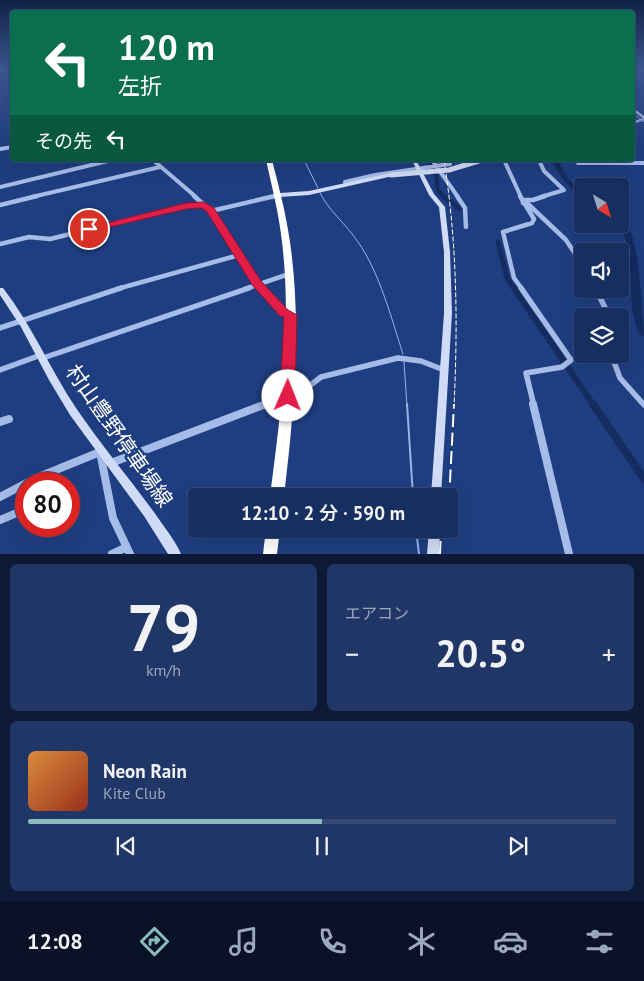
<!DOCTYPE html>
<html lang="ja">
<meta charset="utf-8">
<style>
body{margin:0;font-family:"PT Sans","Noto Sans JP",sans-serif;background:#203667;color:#f1f3f6;height:100vh;display:flex;flex-direction:column;font-size:19px;white-space:nowrap}
*{box-sizing:border-box;margin:0}
p{font-size:16px;color:#9ea8bd}
.icon{flex:none;width:28px;height:28px;fill:none;stroke:currentColor;stroke-width:2;stroke-linecap:round;stroke-linejoin:round}
.map{position:relative;height:554px;overflow:hidden}
.side{display:flex;flex-direction:column;gap:10px;padding:10px;background:#0d1935;flex:1}
.side>*{flex:none}
.hud{position:absolute;left:10px;top:10px;width:625px;height:152px;border-radius:5px;box-shadow:0 5px 20px #0002,0 0 0 1px #364a76;background:#0b6e4f;color:#fff;overflow:hidden}
.needle{width:32px;rotate:142deg}
.buttons{position:absolute;left:574px;top:178px;display:grid;gap:10px}
.buttons a{display:grid;place-items:center;width:55px;height:55px;border-radius:5px;background:#172e61;box-shadow:0 5px 20px #0002,0 0 0 1px #364a76;font-size:25px}
.speed{position:absolute;left:15px;top:472px;display:flex;gap:10px;font-size:25px;font-weight:700;text-align:center}
.speed>*{display:grid;place-content:center;width:65px;height:65px;border-radius:50%;background:#172e61;box-shadow:0 5px 20px #0002,0 0 0 1px #364a76;line-height:1}
.speed .limit{border:8px solid #d22;background:#fff;color:#111}
.pin{position:absolute;display:grid;place-items:center;width:42px;height:42px;color:#fff;margin:-21px;border:2px solid #fff;border-radius:50%;box-shadow:0 1px 5px #0007}
.me{position:absolute;width:55px;margin:-28px;rotate:1deg;stroke-linejoin:round;filter:drop-shadow(0 0 4px #0008)}
.turn{display:flex;align-items:center;gap:18px;height:105px;padding:0 25px;font-size:22px}
.turn .icon{width:65px;height:65px;stroke-width:2.5}
.turn b{display:block;font-size:35px;line-height:42px}
.then{display:flex;align-items:center;height:48px;padding:0 25px;background:#0003;gap:10px;font-size:19px}
.big{font-size:38px;font-weight:600;line-height:1.1}
.side .tile{flex:1;display:flex;flex-direction:column;justify-content:center;gap:8px;min-width:0;padding:0 18px;border-radius:8px;background:#203667}
.side .dial{align-items:center;gap:0}
.dial b{font-size:65px;line-height:1}
.song{display:flex;align-items:center;gap:15px}
.cover{width:60px;height:60px;border-radius:8px;background:linear-gradient(135deg,hsl(30 70% 55%),hsl(10 70% 35%))}
.played{height:5px;border-radius:2px;background:linear-gradient(90deg,#8bbbb9 50%,#364a76 50%)}
.keys{display:flex;justify-content:space-around;direction:ltr}
.heat{display:flex;justify-content:space-between;align-items:center;font-size:28px;direction:ltr}
.side .tiles{flex:1;display:grid;gap:10px;grid-template-columns:1fr 1fr}
.tile:last-child{grid-column:span 2}
.trip{position:absolute;left:188px;top:488px;width:270px;height:50px;border-radius:5px;background:#172e61;box-shadow:0 5px 20px #0002,0 0 0 1px #364a76;font-weight:600;line-height:50px;text-align:center}
.menu{display:flex;height:80px;justify-content:space-around;align-items:center;background:#091227;color:#9ea8bd}
.menu .icon{width:35px;height:35px}
.menu .selected{color:#8bbbb9}
.menu b{font-size:22px;color:#f1f3f6}
.map>svg:first-child{display:block}
.lines{fill:none;stroke-linecap:round;stroke-linejoin:round}
.stream-far1{stroke:#98b4ea;stroke-width:1}
.stream{stroke:#98b4ea;stroke-width:2}
.canal-far3{stroke:#152c60;stroke-width:4}
.canal-far2{stroke:#152c60;stroke-width:5}
.canal-far1{stroke:#152c60;stroke-width:6}
.canal{stroke:#152c60;stroke-width:8}
.river{fill:#152c60;fill-rule:evenodd}
.street-far4{stroke:#a5bbe8;stroke-width:2.5}
.street-far3{stroke:#a5bbe8;stroke-width:4}
.street-far2{stroke:#a5bbe8;stroke-width:4.5}
.street-far1{stroke:#a5bbe8;stroke-width:5.5}
.street{stroke:#a5bbe8;stroke-width:8}
.secondary{fill:#d0dcf7;fill-rule:evenodd}
.highway{fill:#fff;fill-rule:evenodd}
.rail-far1{stroke:#fff;stroke-width:1;stroke-dasharray:5 2;stroke-linecap:butt}
.rail{stroke:#fff;stroke-width:2;stroke-dasharray:13 5.5;stroke-linecap:butt}
.secondary-bridge{stroke:#d0dcf7;stroke-width:5}
.route{fill:#e11d48;stroke:#92132f}
.labels{text-anchor:middle;stroke-width:5;stroke-linejoin:round;paint-order:stroke}
.near-street-label{font-size:21px;fill:#fff;stroke:#1f3e81}
</style>
<div class="map">
<svg width="644" height="554" viewBox="0 0 644 554">
<rect width="100%" height="100%" fill="#1f3e81"/>
<g class="lines">
<!-- stream-far1 -->
<path class="stream-far1" d="M632 112 644 122
M304 160 318 188
M320 193C330 212 346 224 358 242 379 271 392 320 403 354
M404 362 407 406"/>
<!-- stream -->
<path class="stream" d="M407 404 413 496
M416 529 419 554"/>
<!-- canal-far3 -->
<path class="canal-far3" d="M428 160 436 175 438 190 444 197"/>
<!-- canal-far2 -->
<path class="canal-far2" d="M443 196 460 209
M498 242 507 278 514 289"/>
<!-- canal-far1 -->
<path class="canal-far1" d="M514 288 594 406"/>
<!-- canal -->
<path class="canal" d="M593 404 644 479"/>
<!-- river -->
<path class="river" d="M632 86 644 89V91L632 89Z
M551 160H557L570 181 582 189V194C567 189 559 173 551 160Z
M620 216H623C638 241 638 265 641 293 642 308 644 322 644 336L640 335C627 309 633 277 628 249 626 237 620 228 620 216Z"/>
<!-- street-far4 -->
<path class="street-far4" d="M0 71 12 69
M632 123 644 119"/>
<!-- street-far3 -->
<path class="street-far3" d="M0 149 12 147
M153 160 196 197
M432 160 458 197
M504 160 521 197
M539 160 544 171 564 190 541 197
M578 163H644
M346 184 345 182 375 175 450 164 448 160
M0 187 112 160
M32 197 160 167
M270 197 280 195"/>
<!-- street-far2 -->
<path class="street-far2" d="M194 196 211 211 262 289
M457 196 465 208 466 227
M520 196 534 219 532 223 503 232 514 278 522 289
M522 200H533L545 196
M523 203 528 204 566 240 582 264
M0 205 37 196
M211 211 275 196
M0 244 29 237 50 239 186 206 204 205
M117 289 239 255
M245 289 289 274"/>
<!-- street-far1 -->
<path class="street-far1" d="M261 288 284 313 290 315
M521 288 571 360 562 367 526 373 534 406
M596 289 609 316
M0 328 121 288
M611 354 620 378 644 405
M43 358 249 288
M0 370 41 355
M263 406 308 387 321 377 398 358 421 361 444 370"/>
<!-- street -->
<path class="street" d="M533 404 569 554
M0 422 9 419
M100 452 113 518 130 554
M111 463 266 404
M0 497 36 478 100 452
M0 520 26 509
M112 554 125 548"/>
<!-- secondary -->
<path class="secondary" d="M632 107 644 116V119L632 110Z
M412 160H416L434 194 445 207 450 252 452 313 441 496H431L444 313V252L439 207 429 195Z
M391 173 393 174V176L309 195 280 197 277 195 280 193 309 191Z
M0 288H3C32 325 50 369 76 408 101 445 130 479 156 515 164 527 175 540 181 554H168L144 516 70 415 49 380 21 327 0 295Z
M429 529H440L439 554H427Z"/>
<!-- highway -->
<path class="highway" d="M266 160H272C279 187 286 214 290 242 302 325 294 413 284 496H270C281 412 292 326 282 242 279 214 272 187 266 160Z
M266 529H280L277 554H263Z"/>
<!-- rail-far1 -->
<path class="rail-far1" d="M640 69 644 72
M444 160C457 242 458 323 454 406"/>
<!-- rail -->
<path class="rail" d="M449 501 454 404
M440 554 441 529"/>
<!-- secondary-bridge -->
<path class="secondary-bridge" d="M391 175 449 170 482 160"/>
</g>
<!-- sky -->
<linearGradient id="sky" x2="0" y2="1"><stop stop-color="#112247"/><stop offset="0.47" stop-color="#3c5892"/><stop offset="1" stop-color="#3c5892" stop-opacity="0"/></linearGradient>
<rect width="644" height="146" fill="url(#sky)"/>
<!-- route -->
<path class="route" d="M186 203 204 202 214 208 261 281 288 310 297 315 295 396 293 400H282L280 396 284 317 280 316 253 286 207 212 202 208 186 209 89 232 84 229Z"/>
<g class="labels">
<!-- near-street labels -->
<g class="near-street-label">
<text transform="translate(119 436) rotate(55)" y="7">村山豊野停車場線</text>
</g>
</g>
</svg>
<div class="buttons">
<a><svg class="needle" viewBox="-14 -14 28 28"><path d="M0-13l5 13h-10z" fill="#e53935"/><path d="M0 13l5-13h-10z" fill="#9ea8bd"/></svg></a>
<a><svg class="icon" aria-label="sound" viewBox="0 0 24 24"><path d="M4 9h4l5-4v14l-5-4H4zM17 9q2 3 0 6"/></svg></a>
<a><svg class="icon" aria-label="layers" viewBox="0 0 24 24"><path d="M12 4l9 5-9 5-9-5zM3 14l9 5 9-5"/></svg></a>
</div>
<div class="speed"><div class="limit">80</div></div>
<div class="pin" style="left:89px;top:229px;background:#d93025"><svg class="icon" aria-label="arrive" viewBox="0 0 24 24"><path d="M6 21V4h12l-3 4 3 4H6"/></svg></div>
<svg class="me" style="left:288px;top:396px" viewBox="-20 -20 40 40"><circle r="19" fill="#fff"/><path d="M0-13L10 11 0 6-10 11z" fill="#e11d48"/></svg>
<div class="trip">12:10 · 2 分 · 590 m</div>
<div class="hud">
<div class="turn"><svg class="icon" aria-label="left" viewBox="0 0 24 24"><path d="M17 20v-9H6M10 6l-5 5 5 5"/></svg><div><b>120 m</b>左折</div></div>
<div class="then">その先<svg class="icon" aria-label="left" viewBox="0 0 24 24"><path d="M17 20v-9H6M10 6l-5 5 5 5"/></svg></div>
</div>
</div>
<section class="side">
<div class="tiles">
<div class="tile dial"><b>79</b><p>km/h</p></div>
<div class="tile"><p>エアコン</p>
<div class="heat"><a>−</a><b class="big">20.5°</b><a>+</a></div>
</div>
<div class="tile">
<div class="song"><i class="cover"></i><div><b>Neon Rain</b><p>Kite Club</p></div></div>
<div class="played"></div>
<div class="keys"><svg class="icon" aria-label="previous" viewBox="0 0 24 24"><path d="M18 5L8 12l10 7zM5 5v14"/></svg><svg class="icon" aria-label="pause" viewBox="0 0 24 24"><path d="M8 5v14M16 5v14"/></svg><svg class="icon" aria-label="next" viewBox="0 0 24 24"><path d="M6 5l10 7-10 7zM19 5v14"/></svg></div>
</div>
</div>
</section>
<nav class="menu">
<b>12:08</b>
<svg class="icon selected" aria-label="directions" viewBox="0 0 24 24"><path d="M12 3l9 9-9 9-9-9zM9 14v-3h6M13 9l2 2-2 2"/></svg>
<svg class="icon" aria-label="music" viewBox="0 0 24 24"><path d="M9 18V5l10-2v13"/><circle cx="6" cy="18" r="3"/><circle cx="16" cy="16" r="3"/></svg>
<svg class="icon" aria-label="phone" viewBox="0 0 24 24"><path d="M5 4h4l2 5-3 2q2 4 5 5l2-3 5 2v4C11 20 4 13 5 4z"/></svg>
<svg class="icon" aria-label="climate" viewBox="0 0 24 24"><path d="M12 3v18M4 7l16 10M4 17L20 7"/></svg>
<svg class="icon" aria-label="car" viewBox="0 0 24 24"><path d="M5 17H2v-5l4-1 3-4h7l3 4 3 1v5h-3M9 17h6M6 11h13"/><circle cx="7" cy="17" r="2"/><circle cx="17" cy="17" r="2"/></svg>
<svg class="icon" aria-label="filters" viewBox="0 0 24 24"><path d="M4 7h16M4 17h16"/><circle cx="9" cy="7" r="2"/><circle cx="15" cy="17" r="2"/></svg>
</nav>
